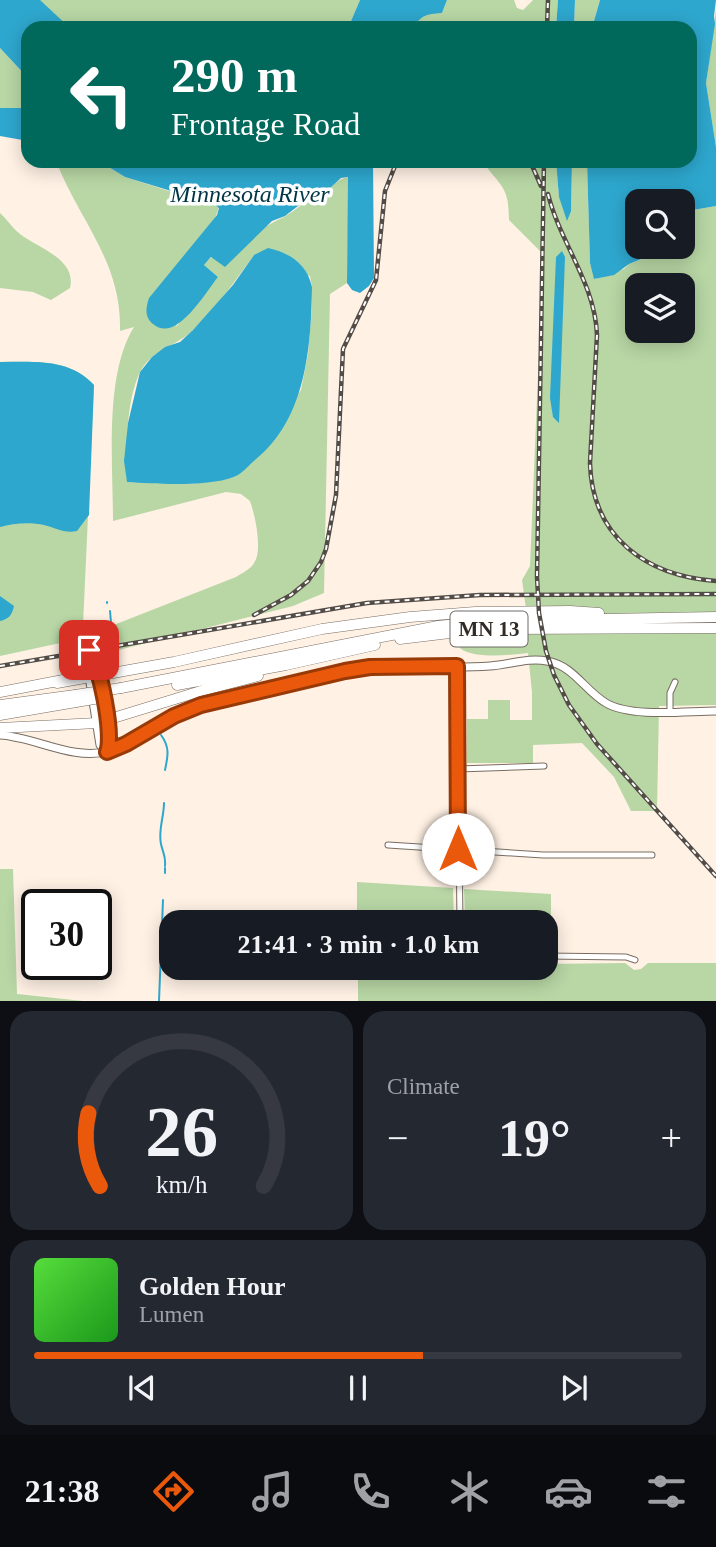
<!DOCTYPE html>
<meta charset="utf-8">
<style>
body{margin:0;font-family:Georgia,serif;background:#242831;color:#f1f3f6;height:100vh;display:flex;flex-direction:column;font-size:26px;white-space:nowrap}
*{box-sizing:border-box;margin:0}
p{font-size:23px;color:#9ea1a6}
.icon{flex:none;width:38px;height:38px;fill:none;stroke:currentColor;stroke-width:2;stroke-linecap:round;stroke-linejoin:round}
.map{position:relative;height:1001px;overflow:hidden}
.sheet{display:flex;flex-direction:column;gap:10px;padding:10px;background:#0d0f14;flex:1}
.sheet>*{flex:none}
.top-card{position:absolute;left:21px;top:21px;width:676px;height:147px;border-radius:21px;box-shadow:0 4px 18px #0003;background:#00695c;color:#fff;overflow:hidden}
.tools{position:absolute;left:625px;top:189px;display:grid;gap:14px}
.tools a{display:grid;place-items:center;width:70px;height:70px;border-radius:14px;background:#171b24;box-shadow:0 4px 18px #0003;font-size:35px}
.speed{position:absolute;left:21px;top:889px;display:flex;gap:14px;font-size:35px;font-weight:700;text-align:center}
.speed>*{display:grid;place-content:center;width:91px;height:91px;border-radius:50%;background:#171b24;box-shadow:0 4px 18px #0003;line-height:1}
.speed .limit{border:4px solid #111;border-radius:10px;background:#fff;color:#111}
.pin{position:absolute;display:grid;place-items:center;width:60px;height:60px;color:#fff;margin:-30px;border-radius:14px;box-shadow:0 4px 10px #0006}
.me{position:absolute;width:77px;margin:-38px;rotate:0deg;stroke-linejoin:round;filter:drop-shadow(0 0 5px #0008)}
.turn{display:flex;align-items:center;gap:24px;height:147px;padding:0 35px;font-size:32px}
.turn .icon{width:91px;height:91px;stroke-width:2.5}
.turn b{display:block;font-size:49px;line-height:60px}
.big{font-size:52px;font-weight:800;line-height:1.1}
.sheet .widget{flex:1;display:flex;flex-direction:column;justify-content:center;gap:10px;min-width:0;padding:0 24px;border-radius:21px;background:#242831}
.sheet .dial{align-items:center;gap:0}
.dial svg{height:182px;overflow:visible;fill:none;stroke:#363941;stroke-width:7;stroke-linecap:round;text-anchor:middle}
.dial text{fill:#f1f3f6;stroke:none}
.song{display:flex;align-items:center;gap:21px}
.cover{width:84px;height:84px;border-radius:10px;background:linear-gradient(135deg,hsl(110 70% 55%),hsl(120 70% 35%))}
.played{height:7px;border-radius:4px;background:linear-gradient(90deg,#ea580c 60%,#363941 60%)}
.keys{display:flex;justify-content:space-around;direction:ltr}
.heat{display:flex;justify-content:space-between;align-items:center;font-size:38px;direction:ltr}
.sheet .tiles{flex:1;display:grid;gap:10px;grid-template-columns:1fr 1fr}
.widget:last-child{grid-column:span 2}
.trip{position:absolute;left:159px;top:910px;width:399px;height:70px;border-radius:21px;background:#171b24;box-shadow:0 4px 18px #0003;font-weight:800;line-height:70px;text-align:center}
.menu{display:flex;height:112px;justify-content:space-around;align-items:center;background:#090b0e;color:#9ea1a6}
.menu .icon{width:49px;height:49px}
.menu .on{color:#ea580c}
.menu b{font-size:32px;color:#f1f3f6}
.map>svg:first-child{display:block}
.green{fill:#b8d7a5;fill-rule:evenodd}
.water{fill:#2ea7ce}
.lines{fill:none;stroke-linecap:round;stroke-linejoin:round}
.stream{stroke:#2ea7ce;stroke-width:2}
.street-casing{stroke:#796d62;stroke-width:7}
.secondary-casing{stroke:#796d62;stroke-width:9}
.highway-casing{stroke:#796d62;stroke-width:11}
.street{stroke:#fff;stroke-width:5}
.secondary{stroke:#fff;stroke-width:7}
.highway{stroke:#fff;stroke-width:10}
.rail-casing{stroke:#534c46;stroke-width:4.5}
.rail{stroke:#fff;stroke-width:2;stroke-dasharray:5;stroke-linecap:butt}
.highway-bridge-casing{stroke:#796d62;stroke-width:11;stroke-linecap:butt}
.highway-bridge{stroke:#fff;stroke-width:10}
.route-casing{stroke:#983908;stroke-width:18}
.route{stroke:#ea580c;stroke-width:12}
.labels{text-anchor:middle;stroke-width:7;stroke-linejoin:round;paint-order:stroke}
.shield{fill:#fff;stroke:#6e6b67;stroke-width:2}
.shield-label{font-size:21px;font-weight:bold;fill:#302b26}
.water-label{font-size:24px;font-style:italic;fill:#003546;stroke:#fff}
</style>
<div class="map">
<svg width="716" height="1001" viewBox="0 0 716 1001">
<rect width="100%" height="100%" fill="#fff1e4"/>
<!-- green -->
<path class="green" d="M0 0H360L348 28H28Z
M447 0H514L517 8 523 10 533 0H558L556 28H414L418 19 429 14 442 13Z
M575 0H600L592 28H574Z
M716 10V147L706 83Z
M0 48 28 78V108H0Z
M56 161H99L125 177 219 207 176 327 218 277 204 265C218 248 242 242 260 230 268 225 275 221 284 217 298 209 309 197 325 190 334 186 338 178 349 177L347 283 330 294 324 593 293 606 95 656 106 628 236 577C242 573 251 569 254 563 263 550 255 515 250 501L241 494 226 492 113 521C113 464 104 375 134 327L120 331C122 262 80 222 56 161ZM254 255 310 276 312 287V307L308 354 301 390 235 477 191 484 127 482C127 446 125 407 139 374 150 350 175 347 192 331 216 308 235 281 254 255Z
M482 161H556L559 197 571 211 572 161H587L590 263 595 279 624 269 629 264 656 254 665 247H682L683 215 693 210 716 206V705L659 706 657 811H631L614 777 582 743 533 745V763H467V719H488V700H510V720H532V692L528 653C511 655 469 660 458 646L460 642 471 638 522 635 526 609 522 580 530 566 543 254 509 220C509 186 501 187 482 161ZM637 285H682V331H637Z
M0 213C7 219 12 228 20 234 38 248 77 259 70 288L51 300 33 292 0 288Z
M0 362C34 362 69 358 94 385L83 625 65 642 0 656Z
M0 869H13L17 994 83 1001H0Z
M357 882 453 888 454 922H357Z
M464 889 551 894V952H546V922H465Z
M625 963 634 970 641 969 648 963H716V1001H358V968H546V964Z"/>
<!-- water -->
<path class="water" d="M0 0H40L70 28H28V78L0 48Z
M360 0H447L442 13C428 14 420 15 414 28H348Z
M558 0H575L574 28H556Z
M600 0H716L714 16 715 24 706 83 716 147V206L693 210 683 215 682 201H637V247H665L664 250 629 264 614 275 594 279 590 263 587 161H690V28H592Z
M0 108H28V141L0 136Z
M94 161H373L374 278 369 286 360 293 352 290 347 283 348 177 341 178 330 188 311 196 285 216 272 221 225 267 211 257 204 265 218 277C205 293 176 344 153 324 144 317 146 307 149 298L217 215 219 208 214 204 125 177 99 161Z
M556 161H572L571 211 567 221 559 197Z
M268 248C290 253 307 264 312 287 311 348 306 419 255 460 249 465 242 474 234 477 207 487 156 484 127 482L124 461 128 423 140 372 152 357 165 347 180 342 193 330 233 285 254 255Z
M562 251 565 257 559 423 553 417 550 398 556 257Z
M0 362C34 362 69 358 94 385L89 515 77 531C65 534 56 528 44 525 31 522 13 523 0 527Z
M0 596 14 606C12 615 9 619 0 621Z"/>
<g class="lines">
<!-- stream -->
<path class="stream" d="M107 602V603
M110 611 112 634
M112 661V649
M161 735C170 747 168 756 165 770
M164 803C164 817 158 830 161 844 163 854 166 855 165 866
M165 873V868
M159 1001 163 900"/>
<!-- street casing -->
<g class="street-casing">
<path id="street" d="M457 666 460 922
M670 711V693L675 682
M458 769 544 766
M388 845 543 855H652
M546 956 626 957 635 960"/>
</g>
<!-- secondary casing -->
<g class="secondary-casing">
<path id="secondary" d="M89 650C100 665 114 735 107 752L100 745 87 664 86 656Z
M0 735C36 737 72 761 109 751 133 745 152 727 174 716 205 701 241 695 275 687 308 680 340 669 374 667 412 665 451 669 490 666 509 665 528 657 547 661 574 666 584 690 606 703 632 718 686 711 716 711"/>
</g>
<!-- highway casing -->
<g class="highway-casing">
<path id="highway" d="M400 639 483 629 716 628
M57 683 174 662 322 629 410 617 475 612 570 611 599 613
M177 685 286 665 375 645
M121 688 438 626 487 621 716 617
M0 692 68 679 80 669 86 656
M0 705 75 695
M0 715 76 702
M0 728 97 723 201 691 258 676"/>
</g>
<!-- street -->
<use href="#street" class="street"/>
<!-- secondary -->
<use href="#secondary" class="secondary"/>
<!-- highway -->
<use href="#highway" class="highway"/>
<!-- rail casing -->
<g class="rail-casing">
<path id="rail" d="M547 28 548 0
M530 161 541 186
M544 161 537 577 539 613 546 651 554 675 569 705 597 744 716 876
M548 194C560 243 595 283 597 335L590 463C592 537 646 576 716 581
M254 615 291 595 308 581 321 562 326 549 336 495 343 349 376 280 385 191 397 161
M0 666 367 603 480 595 716 594"/>
</g>
<!-- rail -->
<use href="#rail" class="rail"/>
<!-- highway-bridge casing -->
<g class="highway-bridge-casing">
<path id="highway-bridge" d="M75 695 121 688
M76 702 100 698"/>
</g>
<!-- highway-bridge -->
<use href="#highway-bridge" class="highway-bridge"/>
</g>
<g class="lines">
<!-- route casing -->
<g class="route-casing">
<path id="route" d="M89 650C100 665 114 735 107 752L126 744 174 716 201 705 345 671 370 667 457 666 458 849"/>
</g>
<!-- route -->
<use href="#route" class="route"/>
</g>
<g class="labels">
<!-- shield labels -->
<rect class="shield" x="450.5" y="611.5" width="77" height="35" rx="5"/>
<g class="shield-label">
<text x="489" y="636">MN 13</text>
</g>
<!-- water labels -->
<g class="water-label">
<text x="250" y="202">Minnesota River</text>
</g>
</g>
</svg>
<div class="tools">
<a><svg class="icon" aria-label="search" viewBox="0 0 24 24"><circle cx="10" cy="10" r="6"/><path d="M15 15l6 6"/></svg></a>
<a><svg class="icon" aria-label="layers" viewBox="0 0 24 24"><path d="M12 4l9 5-9 5-9-5zM3 14l9 5 9-5"/></svg></a>
</div>
<div class="speed"><div class="limit">30</div></div>
<div class="pin" style="left:89px;top:650px;background:#d93025"><svg class="icon" aria-label="arrive" viewBox="0 0 24 24"><path d="M6 21V4h12l-3 4 3 4H6"/></svg></div>
<svg class="me" style="left:458px;top:849px" viewBox="-20 -20 40 40"><circle r="19" fill="#fff"/><path d="M0-13L10 11 0 6-10 11z" fill="#ea580c"/></svg>
<div class="trip">21:41 · 3 min · 1.0 km</div>
<div class="top-card">
<div class="turn"><svg class="icon" aria-label="left" viewBox="0 0 24 24"><path d="M17 20v-9H6M10 6l-5 5 5 5"/></svg><div><b>290 m</b>Frontage Road</div></div>
</div>
</div>
<section class="sheet">
<div class="tiles">
<div class="widget dial"><svg viewBox="0 0 100 80">
<path d="M14 69A42 42 0 1 1 86 69"/>
<path d="M14 69A42 42 0 0 1 9 37" stroke="#ea580c"/>
<text x="50" y="56" font-size="32" font-weight="700">26</text>
<text x="50" y="72" font-size="11">km/h</text>
</svg></div>
<div class="widget"><p>Climate</p>
<div class="heat"><a>−</a><b class="big">19°</b><a>+</a></div>
</div>
<div class="widget">
<div class="song"><i class="cover"></i><div><b>Golden Hour</b><p>Lumen</p></div></div>
<div class="played"></div>
<div class="keys"><svg class="icon" aria-label="previous" viewBox="0 0 24 24"><path d="M18 5L8 12l10 7zM5 5v14"/></svg><svg class="icon" aria-label="pause" viewBox="0 0 24 24"><path d="M8 5v14M16 5v14"/></svg><svg class="icon" aria-label="next" viewBox="0 0 24 24"><path d="M6 5l10 7-10 7zM19 5v14"/></svg></div>
</div>
</div>
</section>
<nav class="menu">
<b>21:38</b>
<svg class="icon on" aria-label="directions" viewBox="0 0 24 24"><path d="M12 3l9 9-9 9-9-9zM9 14v-3h6M13 9l2 2-2 2"/></svg>
<svg class="icon" aria-label="music" viewBox="0 0 24 24"><path d="M9 18V5l10-2v13"/><circle cx="6" cy="18" r="3"/><circle cx="16" cy="16" r="3"/></svg>
<svg class="icon" aria-label="phone" viewBox="0 0 24 24"><path d="M5 4h4l2 5-3 2q2 4 5 5l2-3 5 2v4C11 20 4 13 5 4z"/></svg>
<svg class="icon" aria-label="climate" viewBox="0 0 24 24"><path d="M12 3v18M4 7l16 10M4 17L20 7"/></svg>
<svg class="icon" aria-label="car" viewBox="0 0 24 24"><path d="M5 17H2v-5l4-1 3-4h7l3 4 3 1v5h-3M9 17h6M6 11h13"/><circle cx="7" cy="17" r="2"/><circle cx="17" cy="17" r="2"/></svg>
<svg class="icon" aria-label="filters" viewBox="0 0 24 24"><path d="M4 7h16M4 17h16"/><circle cx="9" cy="7" r="2"/><circle cx="15" cy="17" r="2"/></svg>
</nav>
